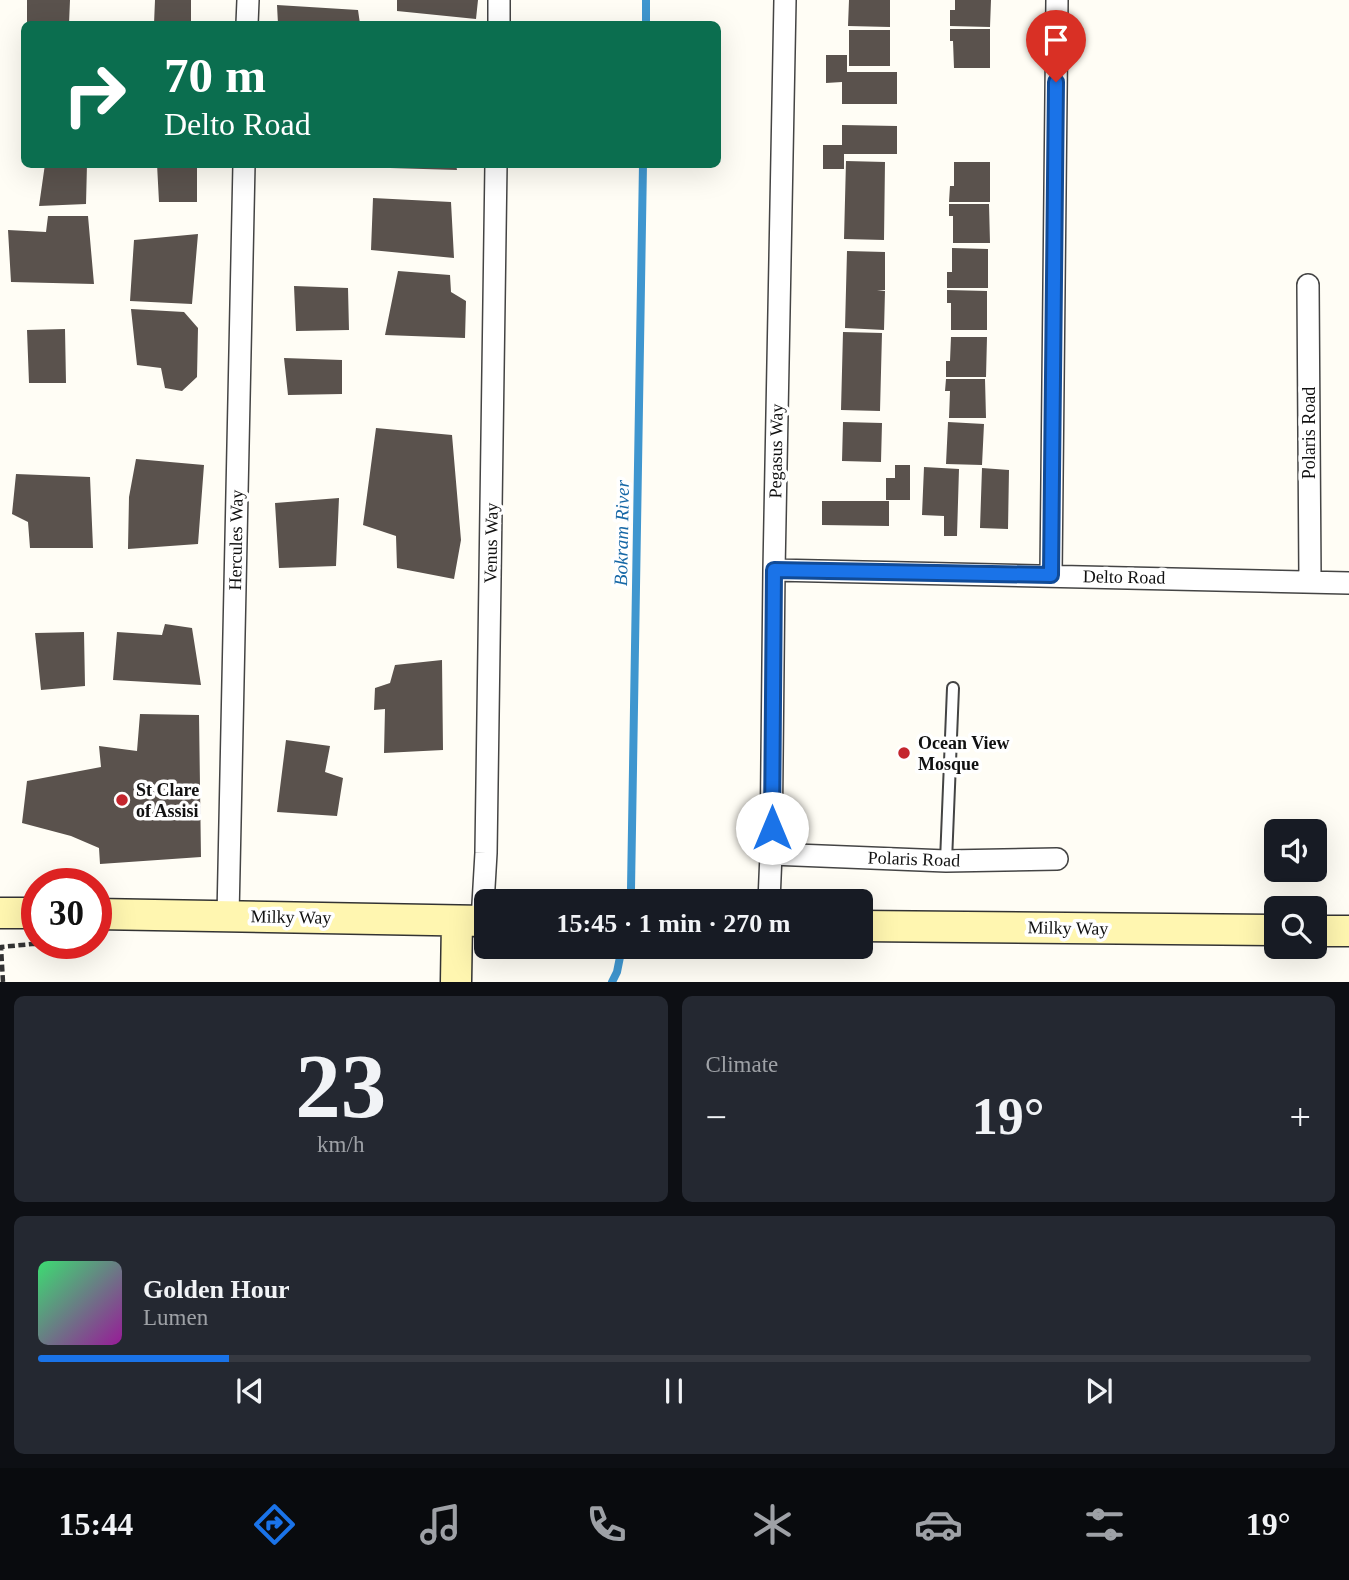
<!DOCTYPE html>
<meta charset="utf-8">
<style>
body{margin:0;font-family:Georgia,serif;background:#242831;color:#f1f3f6;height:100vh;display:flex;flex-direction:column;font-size:26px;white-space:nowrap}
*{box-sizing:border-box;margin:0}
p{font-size:23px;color:#9ea1a6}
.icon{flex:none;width:38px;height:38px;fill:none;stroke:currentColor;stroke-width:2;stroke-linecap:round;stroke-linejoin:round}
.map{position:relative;height:982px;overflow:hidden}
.drawer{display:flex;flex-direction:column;gap:14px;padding:14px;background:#0d0f14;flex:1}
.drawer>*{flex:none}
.top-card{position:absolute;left:21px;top:21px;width:700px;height:147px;border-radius:10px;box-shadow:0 7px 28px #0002;background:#0b6e4f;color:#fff;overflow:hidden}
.controls{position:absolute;left:1264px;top:819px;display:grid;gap:14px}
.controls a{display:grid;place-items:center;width:63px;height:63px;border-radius:10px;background:#171b24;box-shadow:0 7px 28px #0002;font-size:35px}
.speed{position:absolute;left:21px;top:868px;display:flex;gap:14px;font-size:35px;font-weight:700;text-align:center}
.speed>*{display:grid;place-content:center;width:91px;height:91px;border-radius:50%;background:#171b24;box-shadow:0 7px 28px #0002;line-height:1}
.speed .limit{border:10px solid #d22;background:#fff;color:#111}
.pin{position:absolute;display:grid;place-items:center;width:60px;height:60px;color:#fff;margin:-72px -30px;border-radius:50% 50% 50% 0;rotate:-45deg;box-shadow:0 0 7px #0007}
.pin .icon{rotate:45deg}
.me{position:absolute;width:77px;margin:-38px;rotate:0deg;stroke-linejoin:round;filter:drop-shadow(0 0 5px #0008)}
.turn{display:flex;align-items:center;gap:24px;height:147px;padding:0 28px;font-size:32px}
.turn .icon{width:91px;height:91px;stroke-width:2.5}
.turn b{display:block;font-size:49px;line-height:60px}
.big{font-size:52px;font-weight:600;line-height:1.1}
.drawer .tile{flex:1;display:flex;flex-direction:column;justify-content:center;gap:10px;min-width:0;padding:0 24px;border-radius:10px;background:#242831}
.drawer .dial{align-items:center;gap:0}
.dial b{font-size:91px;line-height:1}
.song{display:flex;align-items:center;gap:21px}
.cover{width:84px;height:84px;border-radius:10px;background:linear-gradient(135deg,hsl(140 70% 55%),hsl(300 70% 35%))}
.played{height:7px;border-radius:4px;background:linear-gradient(90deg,#1a73e8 15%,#363941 15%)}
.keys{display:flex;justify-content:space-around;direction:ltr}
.heat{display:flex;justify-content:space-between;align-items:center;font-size:38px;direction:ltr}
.drawer .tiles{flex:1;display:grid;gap:14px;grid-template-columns:1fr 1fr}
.tile:last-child{grid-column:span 2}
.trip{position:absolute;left:474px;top:889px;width:399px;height:70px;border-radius:10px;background:#171b24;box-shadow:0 7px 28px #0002;font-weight:600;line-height:70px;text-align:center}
.dock{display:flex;height:112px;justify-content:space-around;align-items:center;background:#090b0e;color:#9ea1a6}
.dock .icon{width:49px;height:49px}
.dock .selected{color:#1a73e8}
.dock b{font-size:32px;color:#f1f3f6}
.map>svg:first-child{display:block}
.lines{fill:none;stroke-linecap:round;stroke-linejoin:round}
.stream{stroke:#3f96cf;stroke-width:8}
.building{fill:#5a524d}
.lane-casing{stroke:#444;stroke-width:14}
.street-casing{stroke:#444;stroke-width:24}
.secondary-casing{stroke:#333;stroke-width:33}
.path{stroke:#333;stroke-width:4.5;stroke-dasharray:7 3.5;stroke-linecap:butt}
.lane{stroke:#fff;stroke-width:10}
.street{stroke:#fff;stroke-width:21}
.secondary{stroke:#fff6b0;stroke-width:30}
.route-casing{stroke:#114b97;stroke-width:18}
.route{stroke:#1a73e8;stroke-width:12}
.poi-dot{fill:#c4262e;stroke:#fff;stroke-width:2.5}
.labels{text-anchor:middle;stroke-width:7;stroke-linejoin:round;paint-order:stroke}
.street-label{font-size:18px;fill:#111;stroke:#fff}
.poi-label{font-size:18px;font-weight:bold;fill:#111;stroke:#fff;text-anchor:start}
.water-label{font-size:19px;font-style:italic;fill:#1768a6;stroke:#fff}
</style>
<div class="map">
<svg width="1349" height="982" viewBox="0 0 1349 982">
<rect width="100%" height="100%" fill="#fffdf5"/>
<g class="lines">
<!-- stream -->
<path class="stream" d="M646 24V0
M629 901 631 889 643 164
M612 982 617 972 622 947"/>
</g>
<!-- building -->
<path class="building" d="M27 0H70L69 24H27Z
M155 0H191V24H154Z
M397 0H478L476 19 397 11Z
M849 0H890V27L848 26Z
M955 0H991L990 27 950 26V10H955Z
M277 5 358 10 360 24H278Z
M950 29H990V68H954L953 41H950Z
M849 30H890V66H849Z
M826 55H847V72H897V104H842V82L826 83Z
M842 125 897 126V154H844V169H823V145H842Z
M846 161 885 162 884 240 844 239Z
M954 162H990V202H949L950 186H954Z
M45 164H87L86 204 39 206Z
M157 164H197V202H159Z
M391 164H456L457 170 390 168Z
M373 198 451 202 454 258 371 250Z
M949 204H989L990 243H953V216H949Z
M48 216H88L94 284 11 282 8 230 46 232Z
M198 234 192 304 130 301 134 240Z
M952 248 988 249V288H947V272H952Z
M847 251 885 252V290L877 291H885L884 330 845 328Z
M398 271 450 275 451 292 466 301 465 338 385 335Z
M294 286 348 288 349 330 296 331Z
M947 290 987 291V330H951V303H947Z
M131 309 184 312 198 328 197 377 182 391 165 388 161 368 137 365Z
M65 329 66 383H29L27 330Z
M843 332 882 333 880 411 841 410Z
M951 337H987L986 377H946V361H950Z
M284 358 342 360V394L288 395Z
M946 379H985L986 418H949L950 391H945Z
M843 422 882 423 881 462 842 461Z
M948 422 984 424 982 465 946 464Z
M376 428 452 435 461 540 454 579 397 568 396 536 363 525Z
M136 459 204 465 198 544 128 549 129 497Z
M895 465H910V500H886V478H895Z
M924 467 959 469 957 536H944V516L922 515Z
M982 468 1009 470 1008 529 980 528Z
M16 474 90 477 93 548H30L28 522 12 514Z
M339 498 336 566 279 568 275 503Z
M822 501H889V526L822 525Z
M165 624 192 628 201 685 113 680 117 632 162 635Z
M84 632 85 686 41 690 35 633Z
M442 660 443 750 384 753 385 709 374 710 375 688 390 683 395 665Z
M140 714 199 715 201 857 100 864 99 848 71 836 22 823 27 781 101 767 99 746 137 751Z
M286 740 330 746 325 772 343 778 337 816 277 812Z"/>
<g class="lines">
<!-- lane casing -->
<g class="lane-casing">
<path id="lane" d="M946 861 953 688"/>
</g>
<!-- street casing -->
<g class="street-casing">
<path id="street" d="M247 24 248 0
M499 24V0
M1308 285 1310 580
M774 570 1349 583
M1051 575 1057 0
M771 854 946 861 1057 859
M769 901 771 854 774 570 785 0
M228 916 244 164
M482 921 486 853 496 164"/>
</g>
<!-- secondary casing -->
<g class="secondary-casing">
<path id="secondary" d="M0 913H37
M96 914 486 921
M861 926 1276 930
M1314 931H1349
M456 982 457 921"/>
</g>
<!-- path -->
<path class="path" d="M807 947H845
M3 982 1 947 32 944 95 943"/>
<!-- lane -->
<use href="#lane" class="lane"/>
<!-- street -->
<use href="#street" class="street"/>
<!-- secondary -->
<use href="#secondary" class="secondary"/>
</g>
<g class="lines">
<!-- route casing -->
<g class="route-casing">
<path id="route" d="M772 828 774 570 1051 575 1056 82"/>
</g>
<!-- route -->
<use href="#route" class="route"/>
</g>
<!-- markers -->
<g class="poi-dot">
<circle cx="904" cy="753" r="7"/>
<circle cx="122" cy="800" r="7"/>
</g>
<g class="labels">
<!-- street labels -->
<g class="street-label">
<text transform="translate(1309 433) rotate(-90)" y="6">Polaris Road</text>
<text transform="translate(776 451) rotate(-89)" y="6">Pegasus Way</text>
<text transform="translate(236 540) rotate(-89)" y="6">Hercules Way</text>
<text transform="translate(491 543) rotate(-89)" y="6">Venus Way</text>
<text transform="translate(1124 577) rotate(1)" y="6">Delto Road</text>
<text transform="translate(914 859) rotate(2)" y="6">Polaris Road</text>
<text transform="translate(291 917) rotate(1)" y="6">Milky Way</text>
<text transform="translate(1068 928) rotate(1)" y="6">Milky Way</text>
</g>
<!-- poi labels -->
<g class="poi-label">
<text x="918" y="749">Ocean View<tspan x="918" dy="21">Mosque</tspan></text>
<text x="136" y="796">St Clare<tspan x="136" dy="21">of Assisi</tspan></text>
</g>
<!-- water labels -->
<g class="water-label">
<text transform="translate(621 533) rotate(-89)" y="7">Bokram River</text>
</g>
</g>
</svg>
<div class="controls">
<a><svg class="icon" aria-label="sound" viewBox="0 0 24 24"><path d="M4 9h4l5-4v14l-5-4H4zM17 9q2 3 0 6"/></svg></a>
<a><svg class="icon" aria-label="search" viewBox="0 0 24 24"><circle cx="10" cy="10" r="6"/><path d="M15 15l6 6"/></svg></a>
</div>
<div class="speed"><div class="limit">30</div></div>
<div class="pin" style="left:1056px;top:82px;background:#d93025"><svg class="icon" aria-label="arrive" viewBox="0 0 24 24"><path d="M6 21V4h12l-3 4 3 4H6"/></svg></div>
<svg class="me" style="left:772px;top:828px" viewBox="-20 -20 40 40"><circle r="19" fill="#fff"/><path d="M0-13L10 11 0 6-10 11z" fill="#1a73e8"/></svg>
<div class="trip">15:45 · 1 min · 270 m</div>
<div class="top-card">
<div class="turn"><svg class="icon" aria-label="right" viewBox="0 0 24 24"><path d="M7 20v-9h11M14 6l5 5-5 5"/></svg><div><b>70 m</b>Delto Road</div></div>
</div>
</div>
<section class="drawer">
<div class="tiles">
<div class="tile dial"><b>23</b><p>km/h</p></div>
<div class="tile"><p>Climate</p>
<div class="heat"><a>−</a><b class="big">19°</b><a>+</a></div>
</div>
<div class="tile">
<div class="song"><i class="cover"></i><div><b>Golden Hour</b><p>Lumen</p></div></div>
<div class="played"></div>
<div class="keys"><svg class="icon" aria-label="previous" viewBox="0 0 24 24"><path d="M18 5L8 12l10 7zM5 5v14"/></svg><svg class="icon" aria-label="pause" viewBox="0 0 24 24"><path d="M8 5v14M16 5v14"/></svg><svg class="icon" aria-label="next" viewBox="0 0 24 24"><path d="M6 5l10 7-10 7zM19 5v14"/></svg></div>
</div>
</div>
</section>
<nav class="dock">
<b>15:44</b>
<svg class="icon selected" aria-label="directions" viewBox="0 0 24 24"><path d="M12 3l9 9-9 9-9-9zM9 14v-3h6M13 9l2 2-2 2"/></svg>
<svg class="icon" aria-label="music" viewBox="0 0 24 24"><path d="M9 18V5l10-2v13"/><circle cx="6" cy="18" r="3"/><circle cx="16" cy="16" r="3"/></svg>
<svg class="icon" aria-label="phone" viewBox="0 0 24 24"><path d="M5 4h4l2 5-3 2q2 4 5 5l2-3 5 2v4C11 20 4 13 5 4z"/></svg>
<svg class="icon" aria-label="climate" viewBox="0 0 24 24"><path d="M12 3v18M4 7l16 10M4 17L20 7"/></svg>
<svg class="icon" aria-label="car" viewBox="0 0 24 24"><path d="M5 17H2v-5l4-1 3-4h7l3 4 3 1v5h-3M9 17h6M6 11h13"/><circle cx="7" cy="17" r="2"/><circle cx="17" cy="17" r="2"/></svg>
<svg class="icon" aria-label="filters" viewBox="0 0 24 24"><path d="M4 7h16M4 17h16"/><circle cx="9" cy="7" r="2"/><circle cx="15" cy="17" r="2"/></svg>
<b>19°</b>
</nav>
